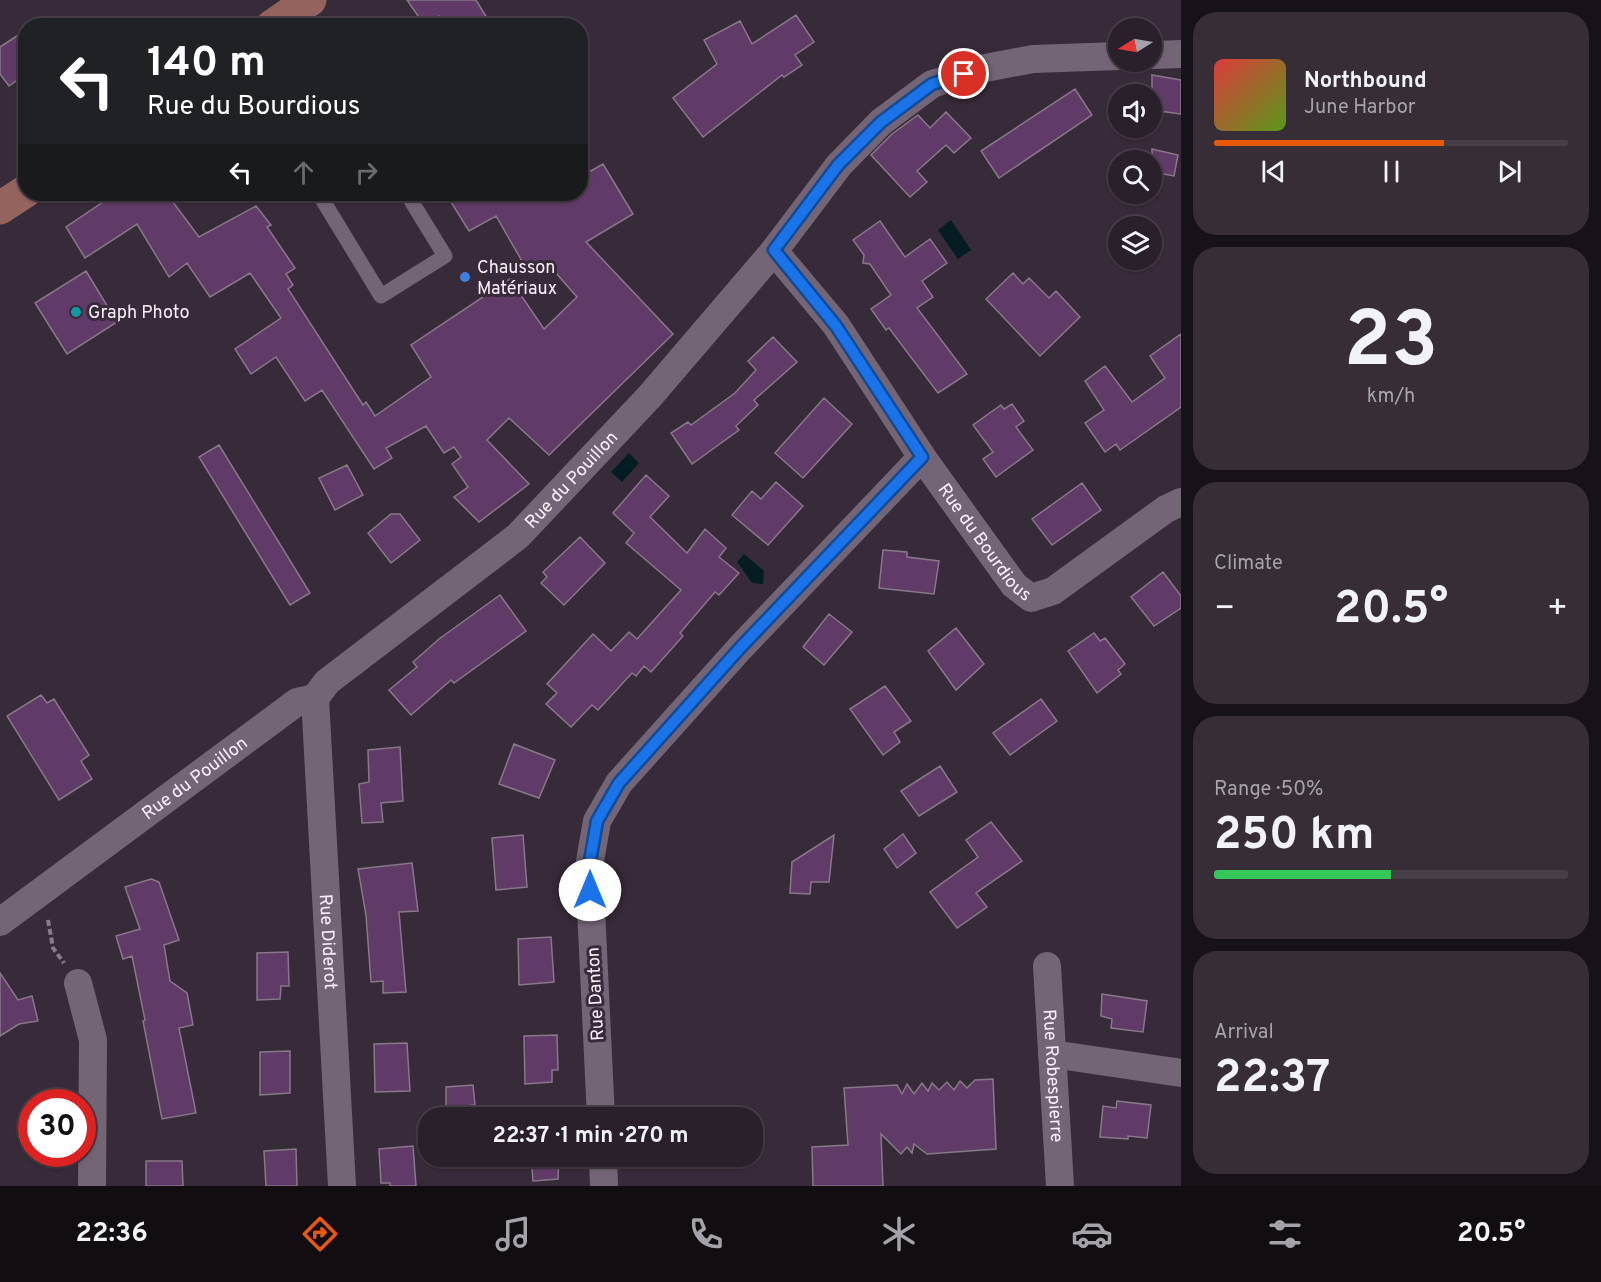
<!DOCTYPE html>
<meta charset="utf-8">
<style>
body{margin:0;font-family:Overpass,sans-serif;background:#362d37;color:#f1f3f6;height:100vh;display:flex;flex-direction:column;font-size:22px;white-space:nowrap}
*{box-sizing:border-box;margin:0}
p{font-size:20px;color:#a5a3a9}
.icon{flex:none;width:33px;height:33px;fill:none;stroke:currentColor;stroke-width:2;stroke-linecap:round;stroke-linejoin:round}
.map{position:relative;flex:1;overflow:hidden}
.drawer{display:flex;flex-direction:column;gap:12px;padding:12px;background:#171218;width:420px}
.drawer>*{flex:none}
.hud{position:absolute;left:18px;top:18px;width:570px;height:183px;border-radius:24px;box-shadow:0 2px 4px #0004,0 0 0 2px #463e47;background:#202124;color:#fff;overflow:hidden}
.needle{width:39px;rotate:259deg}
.controls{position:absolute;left:1108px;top:18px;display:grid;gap:12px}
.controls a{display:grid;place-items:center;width:54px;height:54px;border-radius:50%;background:#2a202b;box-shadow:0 2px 4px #0004,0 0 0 2px #463e47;font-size:30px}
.speed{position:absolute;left:18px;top:1089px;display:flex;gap:12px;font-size:30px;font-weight:700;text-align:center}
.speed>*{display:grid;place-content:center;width:78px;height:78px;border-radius:50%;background:#2a202b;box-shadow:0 2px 4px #0004,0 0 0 2px #463e47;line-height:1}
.speed .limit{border:9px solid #d22;background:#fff;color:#111}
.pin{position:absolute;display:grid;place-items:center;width:51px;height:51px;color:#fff;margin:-26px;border:3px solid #fff;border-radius:50%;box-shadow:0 2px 6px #0007}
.me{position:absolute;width:66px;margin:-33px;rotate:0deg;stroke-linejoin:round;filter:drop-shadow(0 0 4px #0008)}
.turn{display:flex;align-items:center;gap:21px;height:126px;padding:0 30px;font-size:27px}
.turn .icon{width:78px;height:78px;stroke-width:2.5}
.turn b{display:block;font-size:42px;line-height:51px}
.lanes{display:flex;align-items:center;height:57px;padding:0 30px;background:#0003;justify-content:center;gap:30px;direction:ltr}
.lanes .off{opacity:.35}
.big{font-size:45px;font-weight:700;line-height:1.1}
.drawer .card{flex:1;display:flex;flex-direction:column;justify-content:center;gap:9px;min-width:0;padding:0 21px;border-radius:24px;background:#362d37}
.drawer .dial{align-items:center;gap:0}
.dial b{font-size:78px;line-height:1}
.song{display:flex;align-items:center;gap:18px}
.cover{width:72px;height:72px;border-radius:9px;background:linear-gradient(135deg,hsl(0 70% 55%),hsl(90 70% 35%))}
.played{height:6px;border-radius:3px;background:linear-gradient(90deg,#ea580c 65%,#463e47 65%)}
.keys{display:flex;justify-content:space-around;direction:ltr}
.heat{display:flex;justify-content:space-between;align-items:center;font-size:33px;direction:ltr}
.charge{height:9px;border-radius:4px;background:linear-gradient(90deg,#34c759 50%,#463e47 0)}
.trip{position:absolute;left:418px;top:1107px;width:345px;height:60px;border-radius:24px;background:#2a202b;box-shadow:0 2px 4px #0004,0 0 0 2px #463e47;font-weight:700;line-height:60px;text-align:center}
.tabs{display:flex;height:96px;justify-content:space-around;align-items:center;background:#110d11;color:#a5a3a9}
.tabs .icon{width:42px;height:42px}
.tabs .on{color:#ea580c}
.tabs b{font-size:27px;color:#f1f3f6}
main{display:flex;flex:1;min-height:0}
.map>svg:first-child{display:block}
.water{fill:#031d22}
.building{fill:#613b67;stroke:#877888;stroke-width:1.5}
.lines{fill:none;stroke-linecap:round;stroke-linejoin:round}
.path{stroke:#887c89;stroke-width:4;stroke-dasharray:6 3;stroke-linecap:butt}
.service{stroke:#736575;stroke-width:15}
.minor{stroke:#736575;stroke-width:28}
.secondary{stroke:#94635d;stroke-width:33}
.route-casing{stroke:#114b97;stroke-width:15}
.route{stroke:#1a73e8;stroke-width:10}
.shop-dot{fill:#3f7fe0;stroke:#382b39;stroke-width:2}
.culture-dot{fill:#0f9aa8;stroke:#382b39;stroke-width:2}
.labels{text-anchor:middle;stroke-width:6;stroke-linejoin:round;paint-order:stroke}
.poi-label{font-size:18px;fill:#f9f0fa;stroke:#382b39;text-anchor:start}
.street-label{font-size:18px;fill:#f9f0fa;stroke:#382b39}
</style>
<main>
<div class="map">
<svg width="1181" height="1186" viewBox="0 0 1181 1186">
<rect width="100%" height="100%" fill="#382b39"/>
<!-- water -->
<path class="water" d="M951 220 971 250 958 259 938 230Z
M629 453 639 463 622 482 611 472Z
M744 554 764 571 763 584 752 583 737 562Z"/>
<!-- building -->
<path class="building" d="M407 0H476L492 26H445L439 16 425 26Z
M796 15 814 42 795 55 802 65 784 77 782 75 703 137 673 98 717 64 704 40 740 21 752 44Z
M26 30V74L9 86 0 74V47Z
M1152 75 1181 80V114L1152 110Z
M1075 89 1092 115 999 178 981 151Z
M946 112 971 138 954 153 946 145 917 171 927 182 910 197 871 155 892 134 918 115 930 128Z
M1152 149 1178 155 1174 176 1152 172Z
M603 164 633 214 586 242 673 334 549 455 509 418 487 440 529 484 479 522 454 497 468 487 452 464 461 457 454 447 444 453 426 426 386 448 392 458 374 469 322 390 305 401 276 357 251 374 235 349 281 318 250 273 210 297 187 263 169 277 137 224 85 258 66 227 115 194H167L199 237 256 206 271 225 267 227 295 268 286 274 293 285 288 289 363 405 366 402 375 416 431 377 411 345 510 279 544 329 577 297 548 264 530 275 496 216 469 231 446 194H580V177Z
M880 221 905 257 930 239 947 263 922 281 933 297 917 308 967 374 938 393 889 328 886 330 871 309 891 295 870 264 863 263 864 255 853 240Z
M86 271 117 322 67 354 35 303Z
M1013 273 1023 284 1029 278 1049 298 1056 291 1080 317 1040 356 986 299Z
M1181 334V407L1120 450 1116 444 1105 452 1085 423 1104 410 1085 381 1105 366 1132 402 1165 378 1150 356Z
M773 337 797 362 754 400 758 405 736 426 739 430 692 464 671 433 688 422 691 425 735 393 756 370 748 361Z
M824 398 852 424 803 478 775 453Z
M1012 404 1024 421 1016 427 1033 450 996 477 983 459 993 452 973 425 1001 405 1004 409Z
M219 445 310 593 290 605 199 457Z
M347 465 363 495 335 510 319 478Z
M646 475 669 496 650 517 687 553 705 529 726 548 719 557 739 573 719 595 715 592 680 633 683 636 651 672 644 666 636 676 632 673 598 710 592 705 571 727 546 704 557 693 547 684 593 634 611 651 629 632 637 639 681 590 626 543 634 533 613 513Z
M776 482 803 506 768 545 732 515 752 491 761 499Z
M1082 483 1101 510 1052 545 1032 519Z
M391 514H400L420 540 391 563 368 533Z
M580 537 605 563 564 605 541 583 547 577 543 572Z
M883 550 907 552V557L939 561 934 594 879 588Z
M1163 572 1181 596V608L1154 626 1131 597Z
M500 595 526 631 454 683 451 680 411 715 389 690 417 667 413 662 439 639Z
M829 614 852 632 824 665 803 647Z
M956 628 984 664 956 690 928 651Z
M1094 633 1100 641 1105 638 1125 664 1118 670 1121 674 1097 693 1068 651Z
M885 686 911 721 894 732 900 742 883 755 850 709Z
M41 695 47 703 54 699 89 755 81 761 92 779 59 800 7 716Z
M1041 699 1057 721 1010 755 993 733Z
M514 744 555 760 539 798 499 784Z
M400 747 403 801 381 803 383 822 362 823 359 784 369 782 368 750Z
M940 766 957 792 919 816 901 791Z
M991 822 1022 861 976 893 987 907 957 928 930 892 978 857 966 840Z
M903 834 916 853 897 868 884 849Z
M523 835 527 887 496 890 492 838Z
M834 835 829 882H811L810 894 790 893 792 862Z
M412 863 418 911 399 912 406 992 383 993V981L371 982 366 915 358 869Z
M151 879 159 882 179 940 164 945 170 981 187 993 193 1025 179 1028 196 1113 162 1119 143 1021 145 1020 132 956 123 959 116 936 140 929 125 887Z
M551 937 554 982 519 985 518 939Z
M288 952 289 986H281L280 999 257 1000V953Z
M0 973 18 1000 32 996 38 1021 19 1024 0 1036Z
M1102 994 1147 1001 1143 1032 1111 1028 1112 1019 1101 1016Z
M557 1035 558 1070H552V1082L525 1084 524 1036Z
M407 1043 410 1091 375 1092 374 1044Z
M290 1051V1093L260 1095V1052Z
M993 1079 996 1149 927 1154 914 1144 912 1153 907 1147 901 1154 881 1134 883 1186H813L812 1147 848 1145 844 1088 897 1085 902 1094 907 1084 914 1094 922 1083 928 1091 932 1083 939 1090 947 1082 954 1090 960 1081 967 1088 975 1080Z
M473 1085 475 1105 446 1108V1087Z
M1117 1101 1151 1105 1147 1138 1128 1136V1139L1100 1137 1103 1106 1116 1108Z
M413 1146 416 1186H390V1183H381L379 1149Z
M296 1149 297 1186H266L264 1151Z
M531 1156H559L558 1179 533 1181Z
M146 1161H182L183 1186H146Z"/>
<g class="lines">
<!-- path -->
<path class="path" d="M48 920 53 948 64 963"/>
<!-- service -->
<path class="service" d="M319 194 381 296 445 256 407 194"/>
<!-- minor -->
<g class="minor">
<path d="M1152 55 1181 54"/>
<path id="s1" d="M774 251 836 325 922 457 1014 585 1031 598 1053 591 1166 509 1181 502"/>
<path id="s2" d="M315 698 342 1186"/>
<path id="s3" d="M0 922 297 702 315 698 327 682 518 536 650 396 774 251 839 165 881 122 932 84 980 69 1033 59 1119 56"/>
<path id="s4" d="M1047 966 1060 1186"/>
<path d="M78 983 93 1040 92 1186"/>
<path d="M1052 1054 1181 1073"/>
<path d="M601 1118 589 867 597 821 619 783 740 648 922 457"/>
<path d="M603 1156 604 1186"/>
</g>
<!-- secondary -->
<path class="secondary" d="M272 26 310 0
M0 208 26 191"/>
</g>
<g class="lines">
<!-- route casing -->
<g class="route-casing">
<path id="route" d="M590 890 589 867 597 821 619 783 740 648 922 457 836 326 774 250 838 165 881 122 932 84 964 74"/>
</g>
<!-- route -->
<use href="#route" class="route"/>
</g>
<!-- markers -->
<circle class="shop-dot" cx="465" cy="277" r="6"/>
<circle class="culture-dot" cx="76" cy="312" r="6"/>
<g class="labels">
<!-- poi labels -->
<g class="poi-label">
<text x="477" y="273">Chausson<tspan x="477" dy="21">Matériaux</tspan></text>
<text x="88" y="318">Graph Photo</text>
</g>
<!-- street labels -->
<g class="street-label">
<text dy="6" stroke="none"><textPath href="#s3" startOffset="726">Rue du Pouillon</textPath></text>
<text dy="6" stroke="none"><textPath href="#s1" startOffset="360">Rue du Bourdious</textPath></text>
<text dy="6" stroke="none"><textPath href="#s3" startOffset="242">Rue du Pouillon</textPath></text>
<text dy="6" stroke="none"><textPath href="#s2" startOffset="244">Rue Diderot</textPath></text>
<text transform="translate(595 994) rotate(-93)" y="6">Rue Danton</text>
<text dy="6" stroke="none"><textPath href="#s4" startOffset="110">Rue Robespierre</textPath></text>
</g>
</g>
</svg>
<div class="controls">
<a><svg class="needle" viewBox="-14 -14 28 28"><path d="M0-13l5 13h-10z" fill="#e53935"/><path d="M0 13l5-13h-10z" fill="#a5a3a9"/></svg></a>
<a><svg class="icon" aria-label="sound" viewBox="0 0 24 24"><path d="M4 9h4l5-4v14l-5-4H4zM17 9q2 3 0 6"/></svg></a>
<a><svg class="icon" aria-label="search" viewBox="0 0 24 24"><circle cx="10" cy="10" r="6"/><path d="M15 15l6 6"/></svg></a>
<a><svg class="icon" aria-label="layers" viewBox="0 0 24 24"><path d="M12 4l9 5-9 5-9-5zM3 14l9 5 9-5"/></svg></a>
</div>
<div class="speed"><div class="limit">30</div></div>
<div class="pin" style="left:964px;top:74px;background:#d93025"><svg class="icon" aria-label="arrive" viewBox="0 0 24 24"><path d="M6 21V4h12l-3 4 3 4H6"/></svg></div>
<svg class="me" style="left:590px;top:890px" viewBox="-20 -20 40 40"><circle r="19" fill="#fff"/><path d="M0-13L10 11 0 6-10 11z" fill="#1a73e8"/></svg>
<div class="trip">22:37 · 1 min · 270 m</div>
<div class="hud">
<div class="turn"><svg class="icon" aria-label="left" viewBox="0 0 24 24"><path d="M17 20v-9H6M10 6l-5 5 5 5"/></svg><div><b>140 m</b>Rue du Bourdious</div></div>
<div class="lanes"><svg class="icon" aria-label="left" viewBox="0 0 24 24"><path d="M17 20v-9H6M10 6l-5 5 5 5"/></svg><svg class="icon off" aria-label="ahead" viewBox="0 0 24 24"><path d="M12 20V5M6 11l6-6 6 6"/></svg><svg class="icon off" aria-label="right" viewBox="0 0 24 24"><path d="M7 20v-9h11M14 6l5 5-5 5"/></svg></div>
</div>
</div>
<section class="drawer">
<div class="card">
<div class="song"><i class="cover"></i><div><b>Northbound</b><p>June Harbor</p></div></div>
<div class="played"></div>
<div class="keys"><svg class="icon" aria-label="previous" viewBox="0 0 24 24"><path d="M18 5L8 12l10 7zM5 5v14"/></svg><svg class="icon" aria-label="pause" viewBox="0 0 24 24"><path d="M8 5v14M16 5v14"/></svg><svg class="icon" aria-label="next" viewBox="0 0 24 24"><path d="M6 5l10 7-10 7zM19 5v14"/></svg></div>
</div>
<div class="card dial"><b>23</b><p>km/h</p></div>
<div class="card"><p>Climate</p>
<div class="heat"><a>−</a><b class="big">20.5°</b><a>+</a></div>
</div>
<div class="card"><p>Range · 50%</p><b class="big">250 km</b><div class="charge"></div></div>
<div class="card"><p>Arrival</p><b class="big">22:37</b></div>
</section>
</main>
<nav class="tabs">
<b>22:36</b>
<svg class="icon on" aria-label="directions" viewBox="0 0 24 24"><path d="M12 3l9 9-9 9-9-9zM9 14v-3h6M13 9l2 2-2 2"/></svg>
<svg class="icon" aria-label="music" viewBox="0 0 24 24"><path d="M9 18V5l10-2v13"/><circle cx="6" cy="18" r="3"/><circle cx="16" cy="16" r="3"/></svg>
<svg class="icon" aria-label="phone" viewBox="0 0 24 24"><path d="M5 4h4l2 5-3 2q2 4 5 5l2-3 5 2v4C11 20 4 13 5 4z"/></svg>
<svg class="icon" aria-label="climate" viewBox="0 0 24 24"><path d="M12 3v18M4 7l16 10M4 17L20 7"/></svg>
<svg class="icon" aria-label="car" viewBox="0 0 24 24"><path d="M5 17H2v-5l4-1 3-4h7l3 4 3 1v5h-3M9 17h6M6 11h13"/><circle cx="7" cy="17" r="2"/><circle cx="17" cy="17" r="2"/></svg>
<svg class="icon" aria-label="filters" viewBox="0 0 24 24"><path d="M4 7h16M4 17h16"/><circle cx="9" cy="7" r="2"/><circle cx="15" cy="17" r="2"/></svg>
<b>20.5°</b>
</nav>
